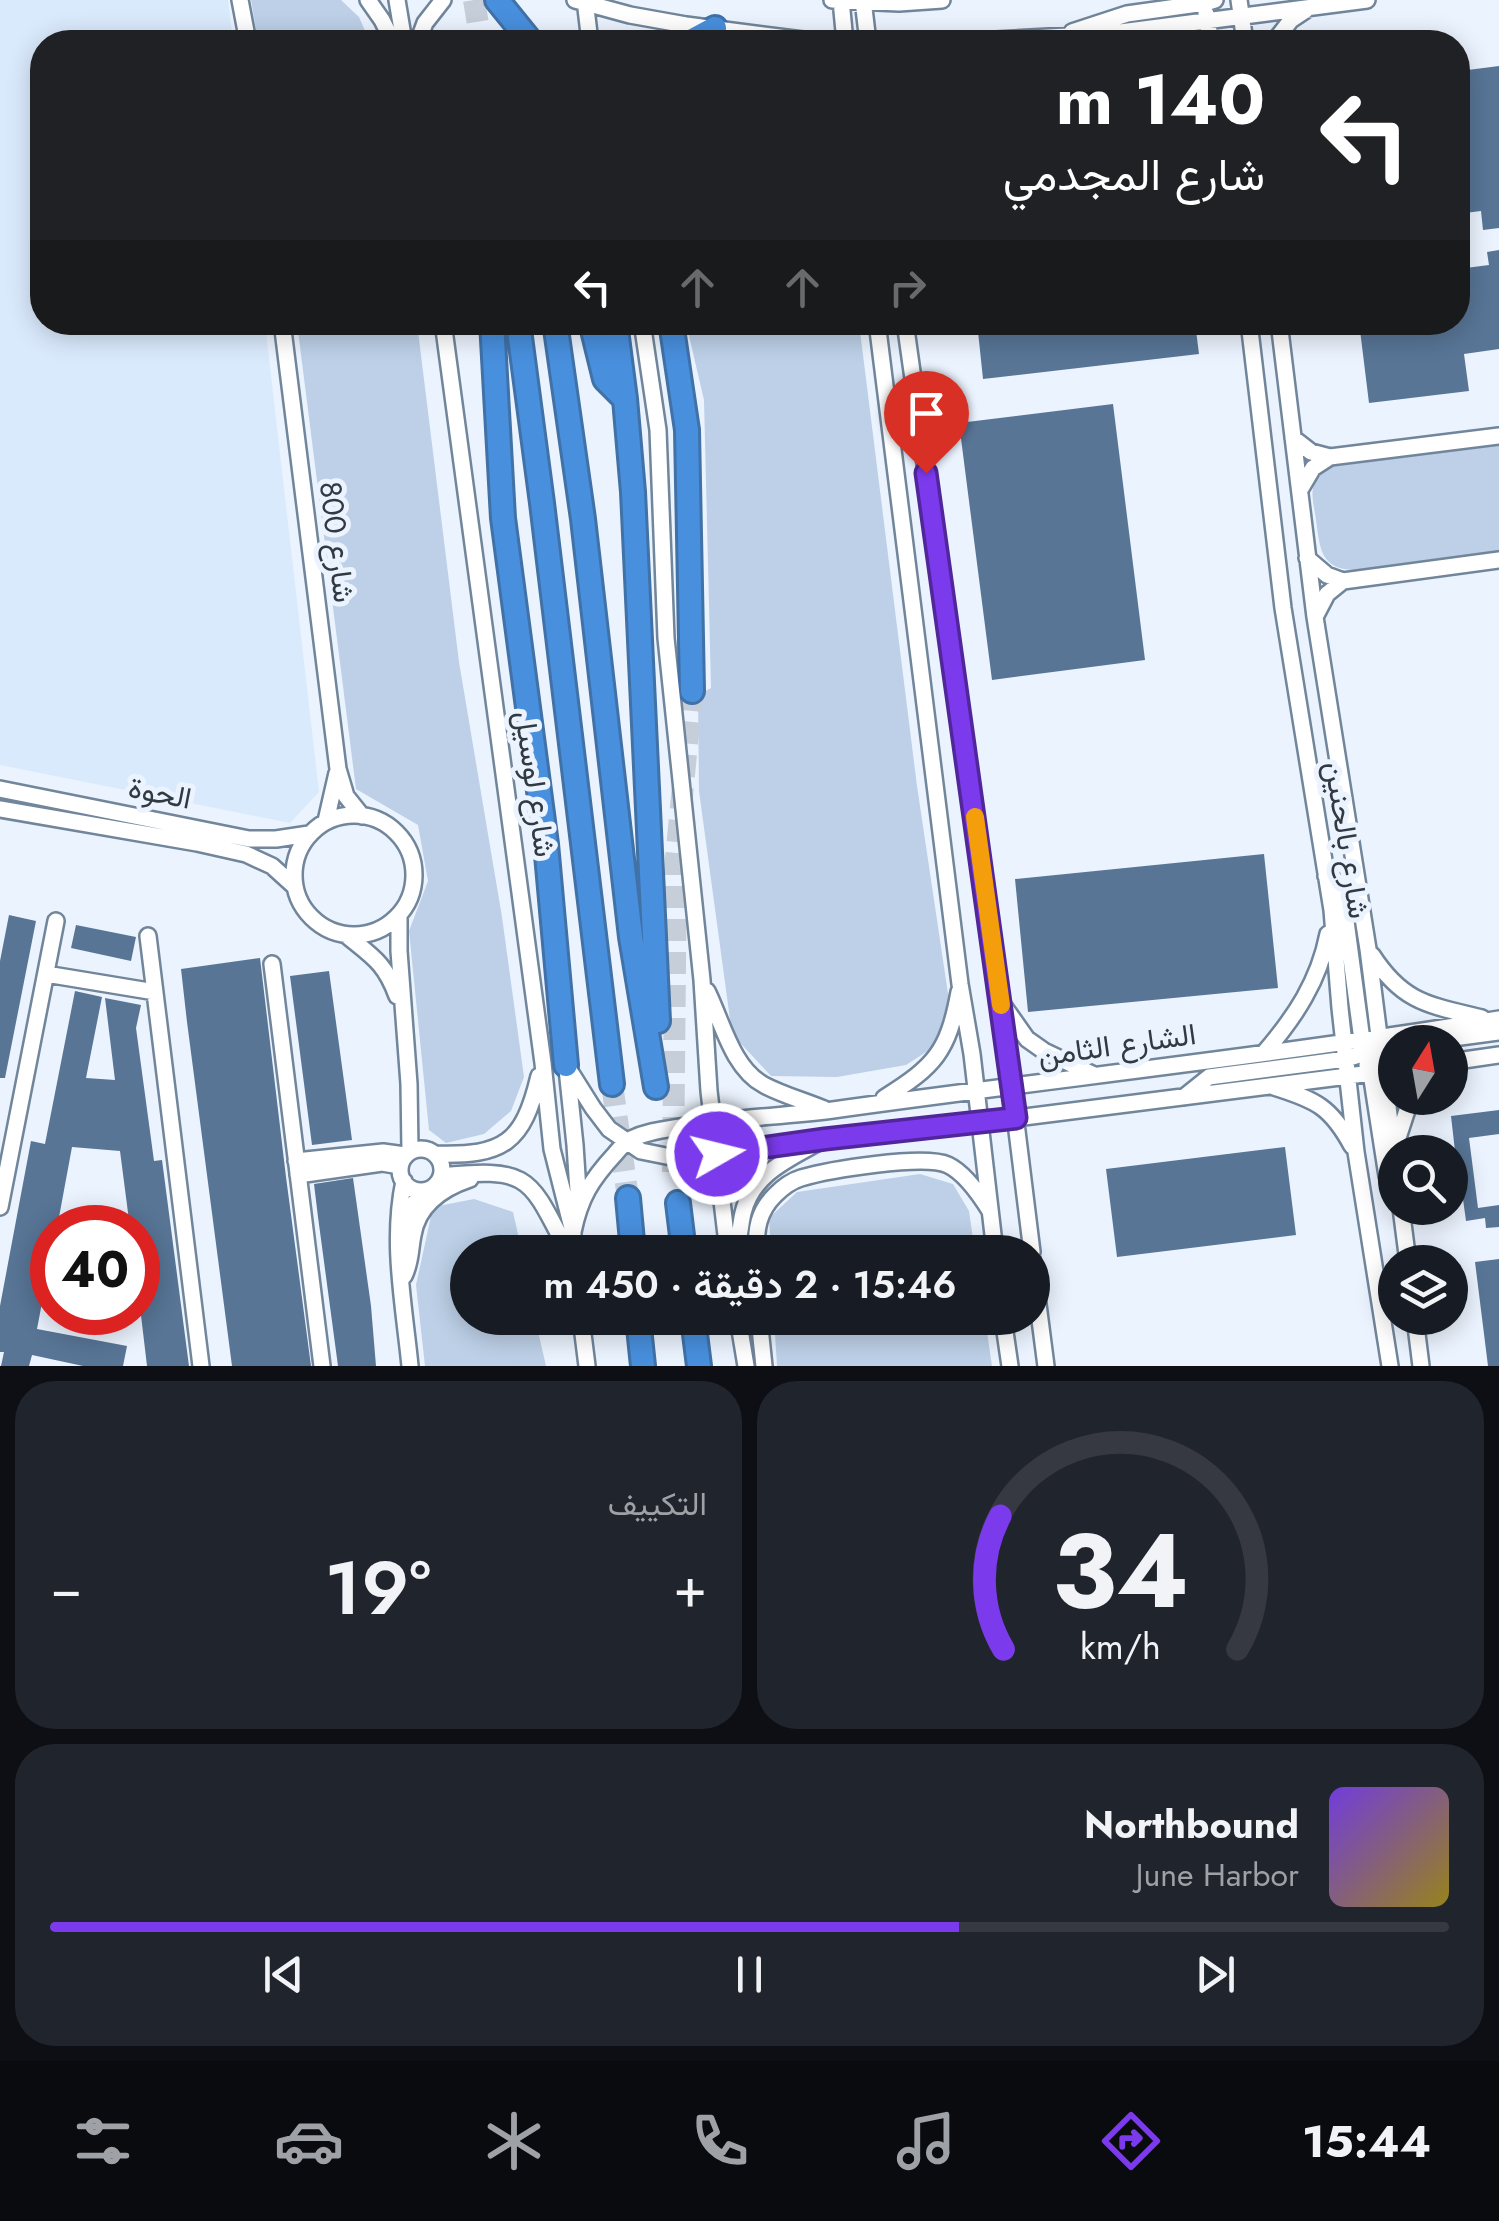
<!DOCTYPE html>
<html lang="ar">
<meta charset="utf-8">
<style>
body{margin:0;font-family:Jost,Vazirmatn,sans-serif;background:#20242c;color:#f1f3f6;direction:rtl;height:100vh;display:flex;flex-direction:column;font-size:38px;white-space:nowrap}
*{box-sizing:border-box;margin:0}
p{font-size:32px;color:#9ea1a6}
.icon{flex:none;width:55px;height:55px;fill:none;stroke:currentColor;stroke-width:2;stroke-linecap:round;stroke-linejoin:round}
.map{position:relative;height:1366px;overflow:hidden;direction:ltr}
.details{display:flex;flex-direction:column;gap:15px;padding:15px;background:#0d0f14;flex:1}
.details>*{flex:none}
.top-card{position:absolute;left:30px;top:30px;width:1440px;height:305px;border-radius:40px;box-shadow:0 5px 25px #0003;direction:rtl;background:#202124;color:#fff;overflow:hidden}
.needle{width:65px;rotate:11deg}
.buttons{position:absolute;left:1378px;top:1025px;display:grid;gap:20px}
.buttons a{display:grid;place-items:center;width:90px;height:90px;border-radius:50%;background:#171b24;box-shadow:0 5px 25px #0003;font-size:50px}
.speed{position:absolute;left:30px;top:1205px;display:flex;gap:20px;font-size:50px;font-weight:700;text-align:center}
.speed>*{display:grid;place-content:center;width:130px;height:130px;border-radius:50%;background:#171b24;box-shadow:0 5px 25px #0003;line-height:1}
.speed .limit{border:15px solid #d22;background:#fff;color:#111}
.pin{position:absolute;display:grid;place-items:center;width:85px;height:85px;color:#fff;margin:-102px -42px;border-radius:50% 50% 50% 0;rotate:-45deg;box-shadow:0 0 10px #0007}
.pin .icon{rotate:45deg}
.me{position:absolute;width:110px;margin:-55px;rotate:82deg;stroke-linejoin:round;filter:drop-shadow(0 0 8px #0008)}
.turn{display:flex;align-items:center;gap:35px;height:210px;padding:0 40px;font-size:45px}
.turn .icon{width:130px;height:130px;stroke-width:2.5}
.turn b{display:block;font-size:70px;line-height:85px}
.lanes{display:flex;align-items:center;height:95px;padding:0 40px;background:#0003;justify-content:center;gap:50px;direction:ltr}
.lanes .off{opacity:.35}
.big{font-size:75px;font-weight:600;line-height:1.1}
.details .card{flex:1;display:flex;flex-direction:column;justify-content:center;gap:15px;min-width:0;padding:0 35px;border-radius:40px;background:#20242c}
.details .dial{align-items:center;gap:0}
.dial svg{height:260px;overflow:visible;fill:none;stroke:#363941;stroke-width:7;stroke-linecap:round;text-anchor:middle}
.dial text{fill:#f1f3f6;stroke:none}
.song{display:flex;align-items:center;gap:30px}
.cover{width:120px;height:120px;border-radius:15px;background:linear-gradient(135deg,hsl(260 70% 55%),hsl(50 70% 35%))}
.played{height:10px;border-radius:5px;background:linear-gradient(90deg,#7c3aed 65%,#363941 65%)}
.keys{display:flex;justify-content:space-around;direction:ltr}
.heat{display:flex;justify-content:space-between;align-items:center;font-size:55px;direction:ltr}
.details .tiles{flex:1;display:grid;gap:15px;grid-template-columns:1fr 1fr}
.card:last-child{grid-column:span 2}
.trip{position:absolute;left:450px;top:1235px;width:600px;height:100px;border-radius:50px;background:#171b24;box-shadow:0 5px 25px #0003;font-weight:600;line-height:100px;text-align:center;direction:rtl}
.dock{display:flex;height:160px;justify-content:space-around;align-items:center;background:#090b0e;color:#9ea1a6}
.dock .icon{width:70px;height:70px}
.dock .on{color:#7c3aed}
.dock b{font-size:45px;color:#f1f3f6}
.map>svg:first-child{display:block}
.built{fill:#daeafd}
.green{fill:#bdd0e7}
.building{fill:#587596}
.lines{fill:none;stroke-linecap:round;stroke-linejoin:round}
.highway-tunnel{stroke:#c6ced9;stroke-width:22;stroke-dasharray:22 11;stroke-linecap:butt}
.minor-casing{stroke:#71859b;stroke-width:20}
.highway-casing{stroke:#4071a7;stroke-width:28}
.minor{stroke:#fff;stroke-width:15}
.highway{stroke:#488fdd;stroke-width:22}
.route-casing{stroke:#51269a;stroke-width:25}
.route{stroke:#7c3aed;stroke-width:18}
.slow{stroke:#f59e0b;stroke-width:18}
.labels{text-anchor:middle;stroke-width:10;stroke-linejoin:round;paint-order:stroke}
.street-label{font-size:30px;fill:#313943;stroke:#ebf3fe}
</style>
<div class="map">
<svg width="1499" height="1366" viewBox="0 0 1499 1366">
<rect width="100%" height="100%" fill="#ebf3fe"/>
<!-- built -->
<path class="built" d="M0 0H228L233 42H42V322L265 323 319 792 290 823 0 765Z"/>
<!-- green -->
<path class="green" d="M251 0H341L359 17 370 42H258Z
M297 323H417L459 662 502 917 524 1077 511 1111 484 1134 446 1143 429 1130 409 931 428 881 418 825 356 789Z
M686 323H859L917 786 954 1034 906 1065 837 1077 771 1076 732 1034 699 791 698 695 711 688 704 400Z
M1499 442V551L1354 570C1320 569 1320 548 1316 520 1315 510 1311 498 1313 488 1316 477 1324 471 1332 463Z
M920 1174 953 1184 969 1211 975 1252H771L769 1218 797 1192Z
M474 1199 513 1212 522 1252H468V1318H535L546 1366H425L416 1285 433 1207Z
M774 1318H985L992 1366H777Z"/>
<!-- building -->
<path class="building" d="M1499 66V228L1483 230 1481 211 1465 213 1458 155V132L1468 131 1460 71Z
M1499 250V349L1464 354 1469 391 1369 403 1359 322H1458V269L1489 265 1487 252Z
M977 322H1195L1199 354 983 379Z
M1113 404 1145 660 992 680 959 423Z
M1264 854 1278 988 1028 1012 1015 879Z
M9 915 36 921 5 1078H0V961Z
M76 925 136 937 131 961 71 948Z
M260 958 286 1177 311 1366H232L187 1022 181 969Z
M329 971 352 1140 312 1145 290 976Z
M75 991 102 997 86 1078 115 1080 105 998 141 1005 136 1028 141 1065 154 1161 162 1160 189 1366H147L138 1290V1228H130L120 1151 72 1147 57 1228H52V1250L37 1329 127 1346 123 1366H83L32 1355 29 1366H1L4 1352H0V1306L31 1141 45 1144Z
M1499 1110V1134L1469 1138 1478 1208 1499 1205V1227L1486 1228 1485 1218 1466 1221 1461 1185 1452 1186 1450 1161 1456 1160 1451 1116Z
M1285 1147 1296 1235 1117 1257 1106 1169Z
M353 1178 371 1306 376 1366H338L318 1217 314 1184Z
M1499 1259V1366H1488L1475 1262Z"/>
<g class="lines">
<!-- highway-tunnel -->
<path class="highway-tunnel" d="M474 0 481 42
M612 1084 628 1198
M673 1172 676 859 692 691"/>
<!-- minor casing -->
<g class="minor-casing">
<path id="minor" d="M240 0 248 42
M368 0 382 20 393 42
M397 0 404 42
M575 0 630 15 686 25 819 42
M585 0 590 42
M832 0 899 3 942 0
M841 0 845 42
M863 0 868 42
M1239 0 1245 42
M1206 14 1211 42
M1072 32 1127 14 1205 3 1215 0
M1119 37 1148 42
M418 42 425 23 443 0
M958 42 1105 34 1367 0
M1274 42 1291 20 1306 10
M282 322 338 769 346 796 362 816
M443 322 543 1063 552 1149 573 1232V1252
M642 322 658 430 666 638 702 980 709 1091 728 1252
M877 322 960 984 972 1054 995 1252
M905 322 1001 1002 1032 1252
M1249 322 1283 608 1332 910 1340 1008 1356 1152 1390 1366
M1279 322 1315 617 1368 949 1395 1162
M1293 438 1311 452 1330 457 1499 436
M1300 490 1313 468 1330 457
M1307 558 1327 575 1343 581 1499 560
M1315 617 1327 594 1343 581
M0 789 249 839H276L309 834
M0 809 197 843 246 854 272 866 293 885
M294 875a60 60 0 1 1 120 0a60 60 0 1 1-120 0Z
M326 821 337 773
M1326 876 1341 884 1362 1040 1383 1070
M399 916V951L409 1084 410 1151
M346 935C373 957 385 963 397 996
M148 936 201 1366
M1372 955C1403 1003 1429 1005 1482 1018
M272 964 322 1366
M46 974 155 992
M707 991C722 1021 732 1068 764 1085 783 1095 805 1101 824 1109
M1003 1005 1027 1039 1044 1051 1092 1074
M1423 1042 1499 1032
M1264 1053C1295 1017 1319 981 1328 934
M1450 1062 1499 1055
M566 1065 593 1108 609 1129 641 1151 676 1158 825 1139 1016 1118 1395 1070
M1367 1065 1371 1073 1387 1176 1395 1192
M567 1069 575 1145 579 1206
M1274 1087C1316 1100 1331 1107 1352 1146
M1184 1097 1209 1077 1346 1059 1359 1055 1372 1043
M884 1098C935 1066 948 1052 959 992
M1396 1144 1411 1098
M400 1170a21 21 0 1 1 42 0a21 21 0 1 1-42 0Z
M436 1154C504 1156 523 1143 539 1076
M296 1161 383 1152 405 1155
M298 1175 382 1163 400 1166
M441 1176C531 1167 529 1177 568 1252
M404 1181C391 1242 404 1305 410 1366
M0 1207 56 921
M1401 1208 1408 1262
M401 1230 421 1191
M573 1232C580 1198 591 1180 615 1154 620 1148 624 1143 631 1139 650 1130 670 1129 690 1125 737 1118 785 1116 833 1110 1055 1079 1278 1055 1499 1019
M735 1252C740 1239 740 1226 743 1213 752 1175 786 1160 817 1143
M756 1252C756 1229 758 1212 775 1195 782 1188 791 1181 801 1178 828 1170 924 1154 948 1165 965 1173 980 1195 990 1211
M1032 1258 1046 1366
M404 1276C411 1262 410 1250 413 1235 418 1205 443 1188 470 1179
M581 1318 587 1366
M738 1318 746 1366
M759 1318 764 1366
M1003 1318 1010 1366
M1415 1318 1421 1366"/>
</g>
<!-- highway casing -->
<g class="highway-casing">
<path id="highway" d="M497 0 531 42
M689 42 715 28
M492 322 503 518 546 844 566 1065
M518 322 542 503 612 1084
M555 322 583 519 631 937 656 1087
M591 322 605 379 625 399
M615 322 625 399 633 492 658 1021
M671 322 687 430 692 691
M628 1198 633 1252
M678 1203 684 1252
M638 1318 643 1366
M693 1318 699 1366"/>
</g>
<!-- minor -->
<use href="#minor" class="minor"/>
<!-- highway -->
<use href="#highway" class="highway"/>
</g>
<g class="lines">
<!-- route casing -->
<g class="route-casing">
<path id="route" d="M717 1154 825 1139 1016 1118 926 473"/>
</g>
<!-- route -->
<use href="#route" class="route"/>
<!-- slow -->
<path class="slow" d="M975 817 1001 1005"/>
</g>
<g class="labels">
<!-- street labels -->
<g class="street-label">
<text transform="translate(337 542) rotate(83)" y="10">شارع 800</text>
<text transform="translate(535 784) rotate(82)" y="10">شارع لوسيل</text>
<text transform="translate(160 793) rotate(11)" y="10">الحوة</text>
<text transform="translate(1347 840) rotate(81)" y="10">شارع بالحنين</text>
<text transform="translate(1117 1045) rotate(-8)" y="10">الشارع الثامن</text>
</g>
</g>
</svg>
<div class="buttons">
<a><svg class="needle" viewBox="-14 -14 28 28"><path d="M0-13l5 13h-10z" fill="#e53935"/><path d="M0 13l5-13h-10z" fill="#9ea1a6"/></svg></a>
<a><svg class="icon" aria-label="search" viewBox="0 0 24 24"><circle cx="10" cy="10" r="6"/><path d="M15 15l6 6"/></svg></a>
<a><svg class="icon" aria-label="layers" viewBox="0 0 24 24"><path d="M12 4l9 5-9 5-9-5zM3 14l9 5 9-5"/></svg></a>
</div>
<div class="speed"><div class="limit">40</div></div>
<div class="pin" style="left:926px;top:473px;background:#d93025"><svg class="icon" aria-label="arrive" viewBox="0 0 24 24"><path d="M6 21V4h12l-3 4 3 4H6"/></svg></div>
<svg class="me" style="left:717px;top:1154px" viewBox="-20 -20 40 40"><circle r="17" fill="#7c3aed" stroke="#fff" stroke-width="3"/><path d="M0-11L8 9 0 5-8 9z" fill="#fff"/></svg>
<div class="trip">15:46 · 2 دقيقة · 450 m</div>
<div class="top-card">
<div class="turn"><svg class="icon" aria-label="left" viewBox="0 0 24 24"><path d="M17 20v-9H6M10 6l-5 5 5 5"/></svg><div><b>140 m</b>شارع المجدمي</div></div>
<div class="lanes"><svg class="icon" aria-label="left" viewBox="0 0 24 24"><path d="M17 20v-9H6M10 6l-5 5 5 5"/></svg><svg class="icon off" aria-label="ahead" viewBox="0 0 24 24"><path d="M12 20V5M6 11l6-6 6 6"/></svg><svg class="icon off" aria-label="ahead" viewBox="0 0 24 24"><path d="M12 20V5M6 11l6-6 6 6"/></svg><svg class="icon off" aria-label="right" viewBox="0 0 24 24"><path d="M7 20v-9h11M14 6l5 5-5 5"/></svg></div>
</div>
</div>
<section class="details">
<div class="tiles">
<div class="card dial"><svg viewBox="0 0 100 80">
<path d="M14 69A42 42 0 1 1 86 69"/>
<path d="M14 69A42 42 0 0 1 13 28" stroke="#7c3aed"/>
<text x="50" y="56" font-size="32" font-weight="700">34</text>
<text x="50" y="72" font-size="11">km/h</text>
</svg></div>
<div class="card"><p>التكييف</p>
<div class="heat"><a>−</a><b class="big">19°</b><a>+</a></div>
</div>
<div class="card">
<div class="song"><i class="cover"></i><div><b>Northbound</b><p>June Harbor</p></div></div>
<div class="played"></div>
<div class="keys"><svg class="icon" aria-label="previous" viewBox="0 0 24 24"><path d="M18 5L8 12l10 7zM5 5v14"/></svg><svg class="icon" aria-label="pause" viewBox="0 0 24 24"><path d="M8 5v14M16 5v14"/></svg><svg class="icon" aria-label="next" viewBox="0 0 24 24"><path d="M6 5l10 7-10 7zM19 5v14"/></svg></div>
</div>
</div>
</section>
<nav class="dock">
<b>15:44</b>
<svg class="icon on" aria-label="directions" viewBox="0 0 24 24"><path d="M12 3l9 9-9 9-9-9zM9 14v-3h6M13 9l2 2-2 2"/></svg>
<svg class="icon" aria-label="music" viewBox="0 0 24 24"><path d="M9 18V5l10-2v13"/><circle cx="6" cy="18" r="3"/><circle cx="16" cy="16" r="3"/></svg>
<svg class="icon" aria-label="phone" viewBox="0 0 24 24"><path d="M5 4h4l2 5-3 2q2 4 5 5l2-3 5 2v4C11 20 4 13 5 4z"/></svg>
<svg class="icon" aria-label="climate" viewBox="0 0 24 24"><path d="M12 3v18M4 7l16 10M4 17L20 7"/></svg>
<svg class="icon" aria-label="car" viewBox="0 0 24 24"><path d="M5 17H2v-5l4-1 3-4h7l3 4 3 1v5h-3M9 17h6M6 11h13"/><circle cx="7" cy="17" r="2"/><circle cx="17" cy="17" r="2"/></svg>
<svg class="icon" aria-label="filters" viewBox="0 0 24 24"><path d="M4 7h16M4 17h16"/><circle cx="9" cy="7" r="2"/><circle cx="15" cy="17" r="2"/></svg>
</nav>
